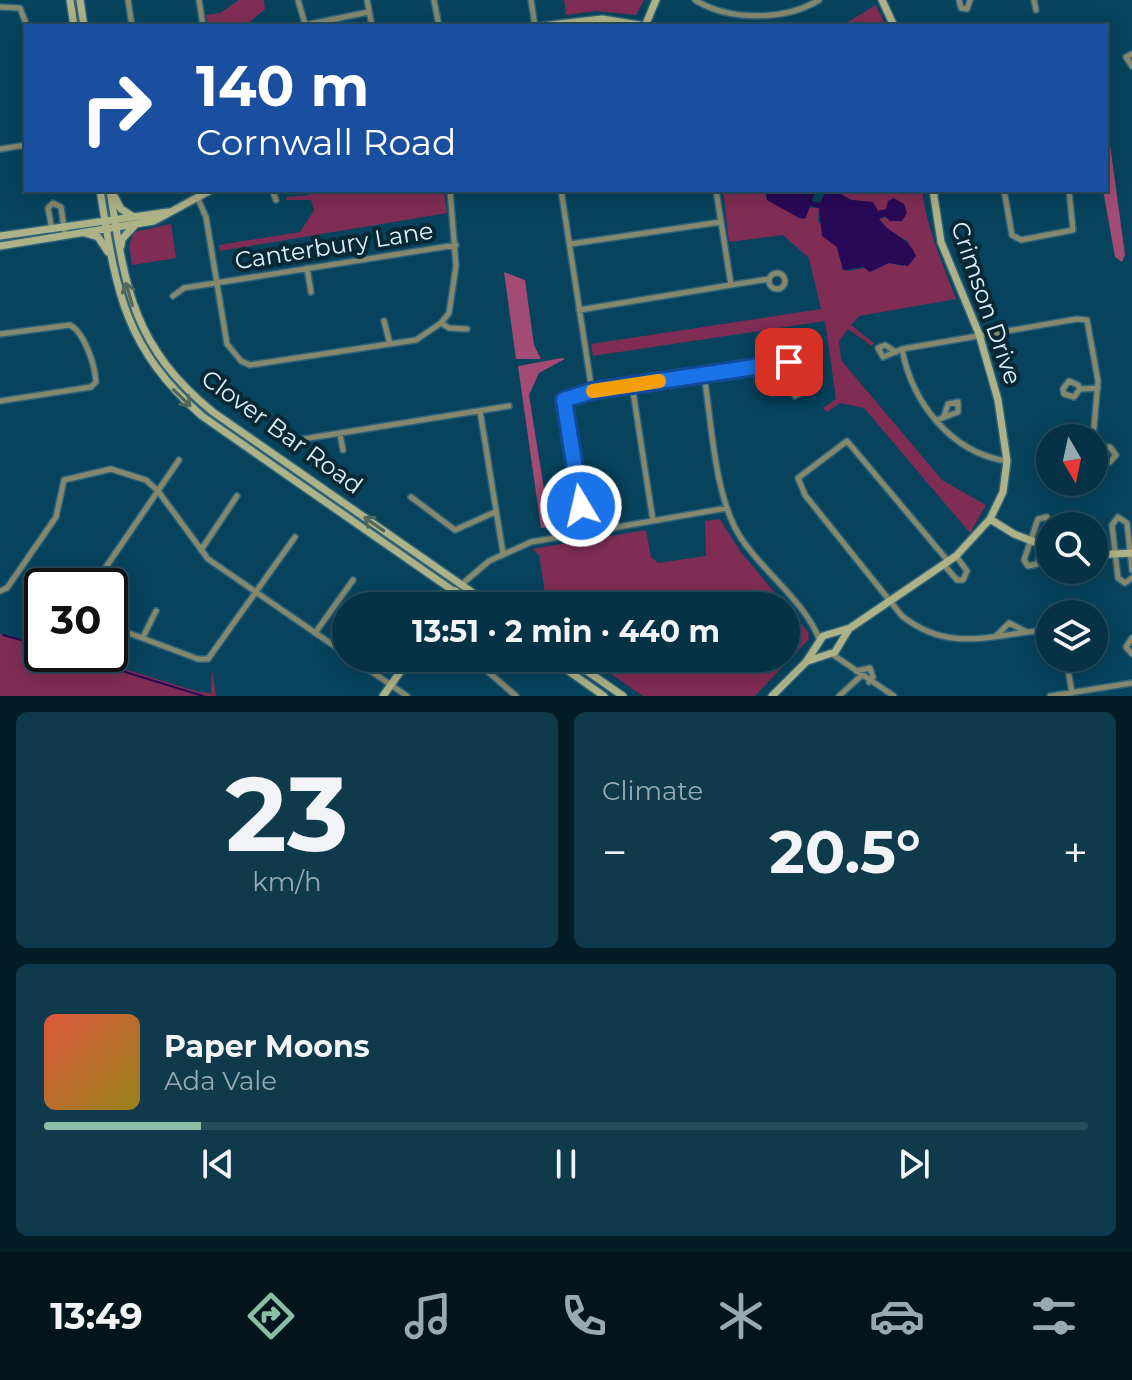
<!DOCTYPE html>
<meta charset="utf-8">
<style>
body{margin:0;font-family:Montserrat,sans-serif;background:#0e3a4c;color:#f1f3f6;height:100vh;display:flex;flex-direction:column;font-size:30px;white-space:nowrap}
*{box-sizing:border-box;margin:0}
p{font-size:26px;color:#97aab3}
.icon{flex:none;width:44px;height:44px;fill:none;stroke:currentColor;stroke-width:2;stroke-linecap:round;stroke-linejoin:round}
.map{position:relative;height:696px;overflow:hidden}
.drawer{display:flex;flex-direction:column;gap:16px;padding:16px;background:#031c26;flex:1}
.drawer>*{flex:none}
.guide{position:absolute;left:24px;top:24px;width:1084px;height:168px;border-radius:0px;box-shadow:0 4px 20px #0003,0 0 0 2px #264d5e;background:#1a4fa0;color:#fff;overflow:hidden}
.needle{width:52px;rotate:171deg}
.fabs{position:absolute;left:1036px;top:424px;display:grid;gap:16px}
.fabs a{display:grid;place-items:center;width:72px;height:72px;border-radius:50%;background:#053245;box-shadow:0 4px 20px #0003,0 0 0 2px #264d5e;font-size:40px}
.speed{position:absolute;left:24px;top:568px;display:flex;gap:16px;font-size:40px;font-weight:700;text-align:center}
.speed>*{display:grid;place-content:center;width:104px;height:104px;border-radius:50%;background:#053245;box-shadow:0 4px 20px #0003,0 0 0 2px #264d5e;line-height:1}
.speed .limit{border:4px solid #111;border-radius:12px;background:#fff;color:#111}
.pin{position:absolute;display:grid;place-items:center;width:68px;height:68px;color:#fff;margin:-34px;border-radius:16px;box-shadow:0 4px 12px #0006}
.me{position:absolute;width:88px;margin:-44px;rotate:351deg;stroke-linejoin:round;filter:drop-shadow(0 0 6px #0008)}
.turn{display:flex;align-items:center;gap:28px;height:168px;padding:0 40px;font-size:36px}
.turn .icon{width:104px;height:104px;stroke-width:2.5}
.turn b{display:block;font-size:56px;line-height:68px}
.big{font-size:60px;font-weight:700;line-height:1.1}
.drawer .tile{flex:1;display:flex;flex-direction:column;justify-content:center;gap:12px;min-width:0;padding:0 28px;border-radius:12px;background:#0e3a4c}
.drawer .dial{align-items:center;gap:0}
.dial b{font-size:104px;line-height:1}
.song{display:flex;align-items:center;gap:24px}
.cover{width:96px;height:96px;border-radius:12px;background:linear-gradient(135deg,hsl(10 70% 55%),hsl(50 70% 35%))}
.played{height:8px;border-radius:4px;background:linear-gradient(90deg,#8abfa5 15%,#264d5e 15%)}
.keys{display:flex;justify-content:space-around;direction:ltr}
.heat{display:flex;justify-content:space-between;align-items:center;font-size:44px;direction:ltr}
.drawer .tiles{flex:1;display:grid;gap:16px;grid-template-columns:1fr 1fr}
.tile:last-child{grid-column:span 2}
.trip{position:absolute;left:332px;top:592px;width:468px;height:80px;border-radius:40px;background:#053245;box-shadow:0 4px 20px #0003,0 0 0 2px #264d5e;font-weight:700;line-height:80px;text-align:center}
.dock{display:flex;height:128px;justify-content:space-around;align-items:center;background:#02141c;color:#97aab3}
.dock .icon{width:56px;height:56px}
.dock .active{color:#8abfa5}
.dock b{font-size:36px;color:#f1f3f6}
.map>svg:first-child{display:block}
.green{fill:#802d56}
.forest{fill:#a24b74}
.water{fill:#280956}
.lines{fill:none;stroke-linecap:round;stroke-linejoin:round}
.stream{stroke:#280956;stroke-width:2}
.street-casing{stroke:#2e6279;stroke-width:8}
.secondary-casing{stroke:#2e6279;stroke-width:10}
.street{stroke:#85886d;stroke-width:5}
.secondary{stroke:#aeb287;stroke-width:7}
.oneway{stroke:#53665a}
.route-casing{stroke:#114b97;stroke-width:20}
.route{stroke:#1a73e8;stroke-width:14}
.slow{stroke:#f59e0b;stroke-width:14}
.labels{text-anchor:middle;stroke-width:8;stroke-linejoin:round;paint-order:stroke}
.street-label{font-size:24px;fill:#ddf1fc;stroke:#092836}
</style>
<div class="map">
<svg width="1132" height="696" viewBox="0 0 1132 696">
<rect width="100%" height="100%" fill="#07435c"/>
<!-- green -->
<path class="green" d="M239 0H264L265 9 245 26H208L206 15 220 13Z
M564 0H644L636 15 596 11 566 15Z
M876 5 884 22 876 26H841Z
M309 190H444L447 213 220 251 219 245 300 232 314 210 311 200H286L287 197 310 195Z
M723 190H772L766 194 767 200 778 206 819 208 818 221 837 247 843 270 849 271 889 263 904 266 909 242 890 231 879 219 888 217 886 209 878 211 873 202 851 200 834 190H922C927 230 942 262 956 299L859 316 851 325 874 343 872 346 848 329 839 341 841 360 942 480 986 505 970 533 864 408 840 403 827 412 823 408 836 399 825 321 593 356 591 344 821 309 809 258 783 235 729 242Z
M171 224 176 258 132 265 129 245 134 232Z
M720 519 740 551 786 606H547L539 555 532 549 646 530 651 557 658 563 706 556 705 521Z
M786 606 808 632 809 639 755 696H643L587 658H786Z
M0 634 42 644V654H75L199 692 211 693 212 669 216 696H0Z"/>
<!-- forest -->
<path class="forest" d="M1106 115 1125 255 1122 262 1115 257 1103 190Z
M504 272 525 280 534 345 541 359H516Z
M562 358 565 359 539 373 529 395 550 527 541 528 518 366Z"/>
<!-- water -->
<path class="water" d="M772 190H815L812 201 820 203 826 191 834 190 851 200 873 202 878 211 886 209 888 201 894 198 904 204 907 213 902 221H890L885 216 879 219C890 235 909 237 916 256L908 266 889 263 870 272 863 267 843 270 837 247 822 236 819 208 810 206 805 219 799 218 767 200 766 194Z"/>
<g class="lines">
<!-- stream -->
<path class="stream" d="M3 635 42 646
M67 654 203 696"/>
<!-- street casing -->
<g class="street-casing">
<path id="street" d="M128 0 132 26
M199 0 203 26
M298 0 305 24
M367 0 372 26
M434 0 439 26
M531 0 535 26
M695 0C729 21 785 21 819 0
M959 0 961 8 967 9 970 0
M1034 0 1036 10
M0 7 20 8 27 26
M300 26 369 12
M1132 54 1126 57 1132 66
M0 149 26 145
M272 190 276 200
M561 190 592 391
M1004 190 1012 235 1021 240 1073 230 1069 190
M198 199 206 217 227 344 241 361 250 365 416 340 441 323 449 313 456 266 450 190
M52 230 48 208 53 203 61 207 65 235
M570 244 721 222
M307 268 311 292
M769 281a8 8 0 1 1 16 0a8 8 0 1 1-16 0Z
M731 285 769 279
M173 296 184 288 456 245
M579 310 731 285 716 190
M384 321 390 344
M441 323 449 328 467 329
M0 334 70 325C85 333 95 366 96 382L91 387 0 401
M896 352 885 345 878 348 883 357 902 349
M704 375C712 424 714 497 741 538 764 573 805 601 820 641
M632 385 653 521
M1080 389 1078 385 1069 381 1063 389 1064 394 1074 397 1080 389 1098 388
M480 411 503 553
M937 420 958 412V402L948 404 944 416
M340 434 343 450
M296 444 303 439 509 406
M1094 447H1110L1116 455 1110 462 1094 465
M1006 461C950 452 912 402 902 349L1077 319 1087 320 1098 381 1093 438
M411 497 455 530 495 512
M1050 527 1037 564 1028 566 1024 560 1038 519 1047 517 1050 526
M585 532 564 400 578 393 789 362 796 365 799 394 795 396 790 386 798 377
M201 550 237 496
M948 561 847 441 798 478 805 495 902 616C952 655 993 633 1050 630
M944 565 957 580H963L967 571 956 556
M1132 570 1127 523 1118 517 1112 525 1118 578 1125 583 1132 578
M461 585 489 561 531 542 727 508
M93 586 179 460
M0 591 7 588 56 517 64 480 111 469 146 480 158 491 208 559 346 654
M110 626 198 659H208L295 537
M315 633 353 580
M143 637 156 611
M995 637 1009 623 1027 632
M1132 638 1126 647 1132 654
M832 654 894 696
M352 658 407 696
M472 658 516 696
M1066 658 1072 693
M856 671 870 668 873 677 869 682
M839 696 861 676
M1050 696 1132 683"/>
</g>
<!-- secondary casing -->
<g class="secondary-casing">
<path id="secondary" d="M70 0 74 26
M80 0 84 26
M882 0 894 26
M542 26 602 19 645 26 656 0
M100 190C116 289 123 347 202 416L475 606
M110 190C125 287 132 346 213 412L492 606
M113 194 121 209 132 216
M85 233 98 237 108 252
M0 236 168 212
M0 246 154 221 211 190
M121 246 122 239 135 225
M990 519 1014 534 1050 548
M1094 555 1132 553
M439 606 446 595H453
M448 606 456 591
M550 658 604 696
M568 658 623 696
M808 661 835 652 849 629
M383 696 410 658
M772 696 806 662 823 636 850 628 956 556 990 519 1003 492 1007 461 998 400 979 334 941 242 933 190"/>
</g>
<!-- street -->
<use href="#street" class="street"/>
<!-- secondary -->
<use href="#secondary" class="secondary"/>
</g>
<!-- one-way arrows -->
<defs><path id="oneway-shaft" d="M-6 0H5M1.5-3L5.5 0L1.5 3" fill="none" stroke-width="1.6" stroke-linecap="round" stroke-linejoin="round" transform="scale(2)"/></defs>
<g class="oneway">
<use href="#oneway-shaft" transform="translate(129 294) rotate(-106)"/>
<use href="#oneway-shaft" transform="translate(182 398) rotate(44)"/>
<use href="#oneway-shaft" transform="translate(374 524) rotate(-145)"/>
</g>
<g class="lines">
<!-- route casing -->
<g class="route-casing">
<path id="route" d="M581 506 564 400 592 391 789 362"/>
</g>
<!-- route -->
<use href="#route" class="route"/>
<!-- slow -->
<path class="slow" d="M593 391 659 381"/>
</g>
<g class="labels">
<!-- street labels -->
<g class="street-label">
<text transform="translate(334 246) rotate(-9)" y="8">Canterbury Lane</text>
<text transform="translate(986 303) rotate(71)" y="8">Crimson Drive</text>
<text transform="translate(282 432) rotate(36)" y="8">Clover Bar Road</text>
</g>
</g>
</svg>
<div class="fabs">
<a><svg class="needle" viewBox="-14 -14 28 28"><path d="M0-13l5 13h-10z" fill="#e53935"/><path d="M0 13l5-13h-10z" fill="#97aab3"/></svg></a>
<a><svg class="icon" aria-label="search" viewBox="0 0 24 24"><circle cx="10" cy="10" r="6"/><path d="M15 15l6 6"/></svg></a>
<a><svg class="icon" aria-label="layers" viewBox="0 0 24 24"><path d="M12 4l9 5-9 5-9-5zM3 14l9 5 9-5"/></svg></a>
</div>
<div class="speed"><div class="limit">30</div></div>
<div class="pin" style="left:789px;top:362px;background:#d93025"><svg class="icon" aria-label="arrive" viewBox="0 0 24 24"><path d="M6 21V4h12l-3 4 3 4H6"/></svg></div>
<svg class="me" style="left:581px;top:506px" viewBox="-20 -20 40 40"><circle r="17" fill="#1a73e8" stroke="#fff" stroke-width="3"/><path d="M0-11L8 9 0 5-8 9z" fill="#fff"/></svg>
<div class="trip">13:51 · 2 min · 440 m</div>
<div class="guide">
<div class="turn"><svg class="icon" aria-label="right" viewBox="0 0 24 24"><path d="M7 20v-9h11M14 6l5 5-5 5"/></svg><div><b>140 m</b>Cornwall Road</div></div>
</div>
</div>
<section class="drawer">
<div class="tiles">
<div class="tile dial"><b>23</b><p>km/h</p></div>
<div class="tile"><p>Climate</p>
<div class="heat"><a>−</a><b class="big">20.5°</b><a>+</a></div>
</div>
<div class="tile">
<div class="song"><i class="cover"></i><div><b>Paper Moons</b><p>Ada Vale</p></div></div>
<div class="played"></div>
<div class="keys"><svg class="icon" aria-label="previous" viewBox="0 0 24 24"><path d="M18 5L8 12l10 7zM5 5v14"/></svg><svg class="icon" aria-label="pause" viewBox="0 0 24 24"><path d="M8 5v14M16 5v14"/></svg><svg class="icon" aria-label="next" viewBox="0 0 24 24"><path d="M6 5l10 7-10 7zM19 5v14"/></svg></div>
</div>
</div>
</section>
<nav class="dock">
<b>13:49</b>
<svg class="icon active" aria-label="directions" viewBox="0 0 24 24"><path d="M12 3l9 9-9 9-9-9zM9 14v-3h6M13 9l2 2-2 2"/></svg>
<svg class="icon" aria-label="music" viewBox="0 0 24 24"><path d="M9 18V5l10-2v13"/><circle cx="6" cy="18" r="3"/><circle cx="16" cy="16" r="3"/></svg>
<svg class="icon" aria-label="phone" viewBox="0 0 24 24"><path d="M5 4h4l2 5-3 2q2 4 5 5l2-3 5 2v4C11 20 4 13 5 4z"/></svg>
<svg class="icon" aria-label="climate" viewBox="0 0 24 24"><path d="M12 3v18M4 7l16 10M4 17L20 7"/></svg>
<svg class="icon" aria-label="car" viewBox="0 0 24 24"><path d="M5 17H2v-5l4-1 3-4h7l3 4 3 1v5h-3M9 17h6M6 11h13"/><circle cx="7" cy="17" r="2"/><circle cx="17" cy="17" r="2"/></svg>
<svg class="icon" aria-label="filters" viewBox="0 0 24 24"><path d="M4 7h16M4 17h16"/><circle cx="9" cy="7" r="2"/><circle cx="15" cy="17" r="2"/></svg>
</nav>
